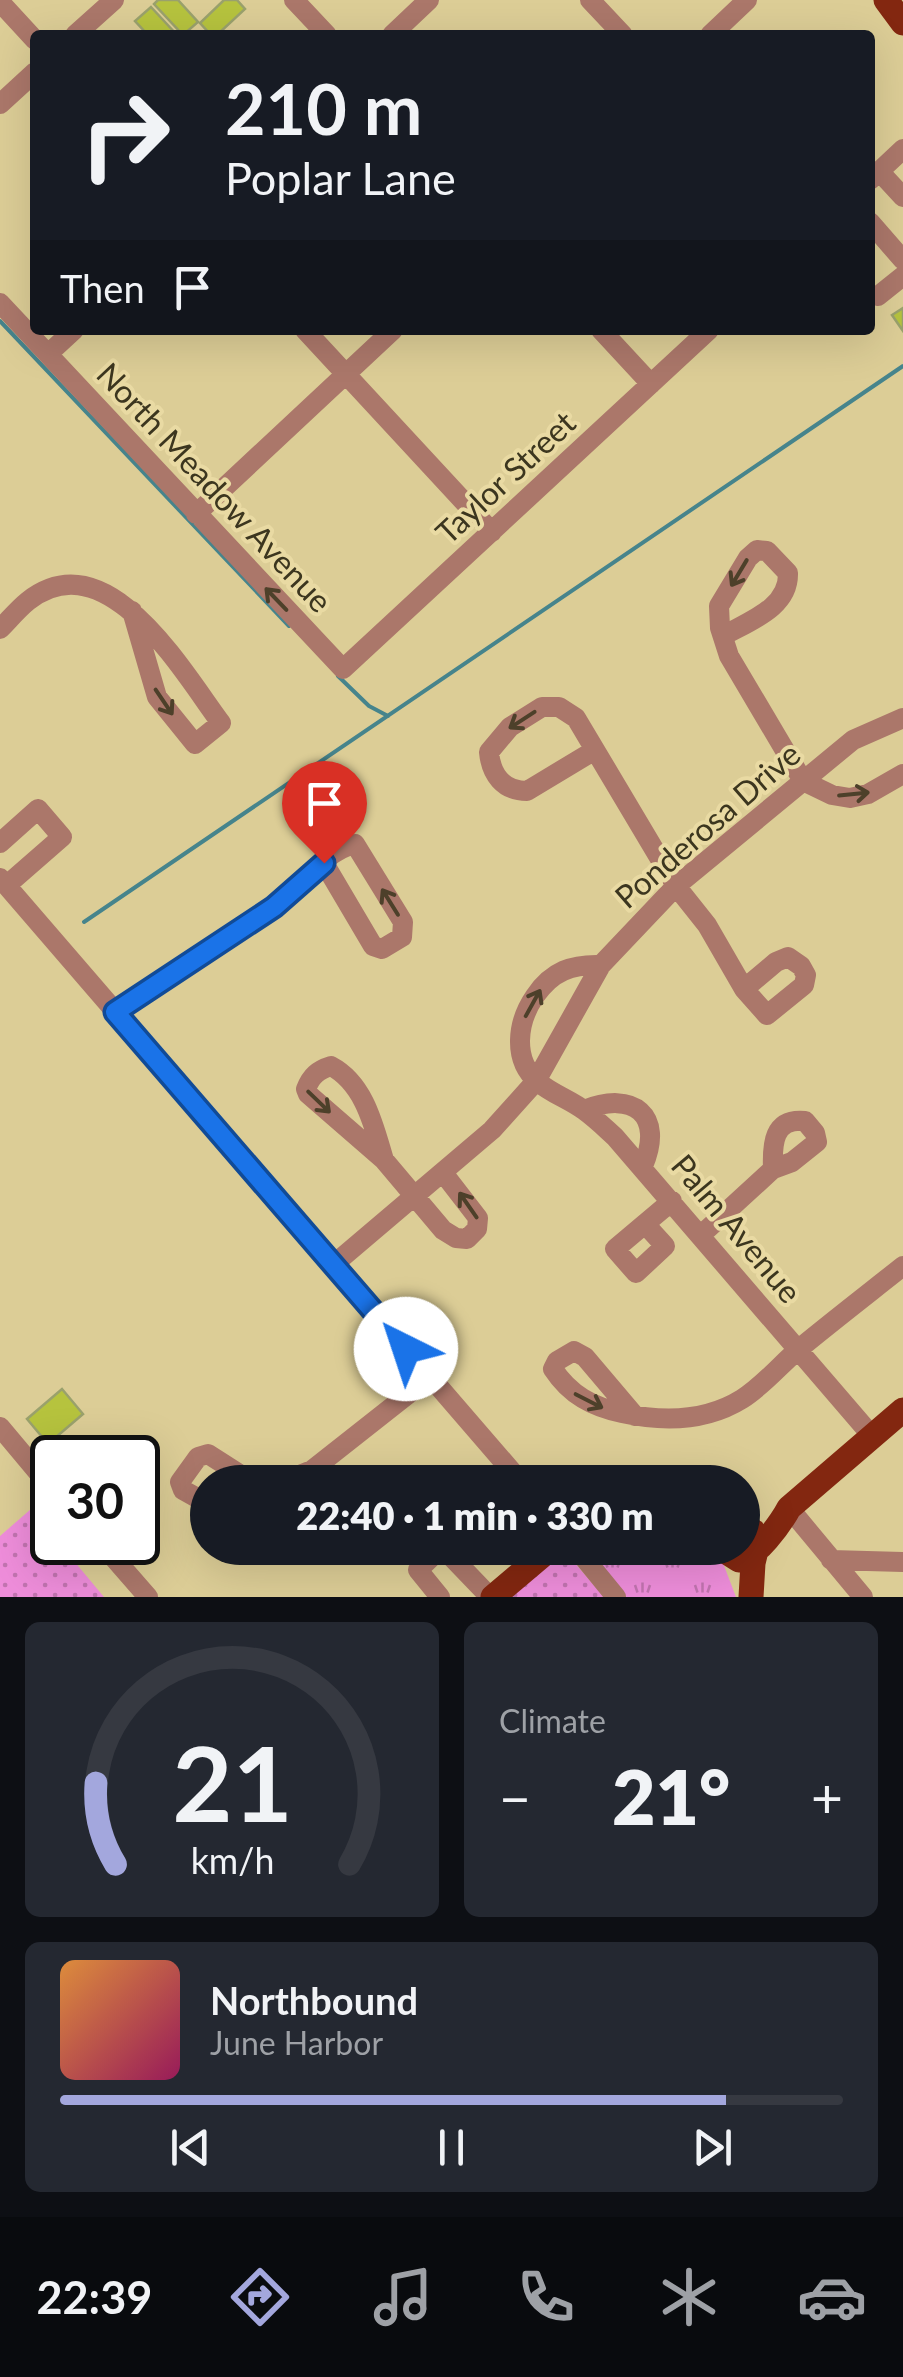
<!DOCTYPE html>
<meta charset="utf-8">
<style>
body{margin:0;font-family:Lato,sans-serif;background:#242831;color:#f1f3f6;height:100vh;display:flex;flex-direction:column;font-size:38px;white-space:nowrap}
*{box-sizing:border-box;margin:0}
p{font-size:32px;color:#9ea1a6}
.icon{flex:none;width:55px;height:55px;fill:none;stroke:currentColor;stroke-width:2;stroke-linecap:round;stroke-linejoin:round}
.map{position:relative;height:1597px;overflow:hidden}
.panel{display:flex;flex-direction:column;gap:25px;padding:25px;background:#0d0f14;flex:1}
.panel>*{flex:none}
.hud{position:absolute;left:30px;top:30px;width:845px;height:305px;border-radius:10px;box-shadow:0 10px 40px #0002;background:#171b24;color:#f1f3f6;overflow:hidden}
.speed{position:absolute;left:30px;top:1435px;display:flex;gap:20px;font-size:50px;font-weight:700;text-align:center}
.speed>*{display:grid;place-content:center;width:130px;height:130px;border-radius:50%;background:#171b24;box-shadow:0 10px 40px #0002;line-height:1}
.speed .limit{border:5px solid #111;border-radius:15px;background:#fff;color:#111}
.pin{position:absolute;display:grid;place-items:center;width:85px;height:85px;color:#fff;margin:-102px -42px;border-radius:50% 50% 50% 0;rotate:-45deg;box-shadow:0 0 10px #0007}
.pin .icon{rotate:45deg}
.me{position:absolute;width:110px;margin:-55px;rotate:319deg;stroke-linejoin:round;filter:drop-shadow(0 0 8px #0008)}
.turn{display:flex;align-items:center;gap:35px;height:210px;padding:0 30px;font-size:45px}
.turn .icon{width:130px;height:130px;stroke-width:2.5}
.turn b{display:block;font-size:70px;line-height:85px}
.then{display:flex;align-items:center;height:95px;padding:0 30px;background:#0003;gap:20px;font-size:38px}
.big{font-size:75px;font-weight:800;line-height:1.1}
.panel .tile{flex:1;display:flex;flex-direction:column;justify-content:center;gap:15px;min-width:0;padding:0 35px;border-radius:15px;background:#242831}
.panel .dial{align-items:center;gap:0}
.dial svg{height:260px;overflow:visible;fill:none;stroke:#363941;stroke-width:7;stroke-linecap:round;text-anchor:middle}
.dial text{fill:#f1f3f6;stroke:none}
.song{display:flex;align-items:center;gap:30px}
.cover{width:120px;height:120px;border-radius:15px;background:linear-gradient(135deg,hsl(30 70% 55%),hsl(330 70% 35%))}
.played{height:10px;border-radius:5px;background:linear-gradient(90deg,#a3a7dd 85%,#363941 85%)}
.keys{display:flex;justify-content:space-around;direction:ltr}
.heat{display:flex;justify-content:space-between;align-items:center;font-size:55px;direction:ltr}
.panel .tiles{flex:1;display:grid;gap:25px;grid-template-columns:1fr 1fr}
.tile:last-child{grid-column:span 2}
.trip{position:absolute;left:190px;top:1465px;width:570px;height:100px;border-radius:50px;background:#171b24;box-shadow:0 10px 40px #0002;font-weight:800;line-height:100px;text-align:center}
.tabs{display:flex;height:160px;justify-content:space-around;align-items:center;background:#090b0e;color:#9ea1a6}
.tabs .icon{width:70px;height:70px}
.tabs .selected{color:#a3a7dd}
.tabs b{font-size:45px;color:#f1f3f6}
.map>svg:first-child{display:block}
.grass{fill:url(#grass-tufts)}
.park{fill:url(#park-dots)}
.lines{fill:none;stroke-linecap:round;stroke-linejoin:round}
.stream{stroke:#46848c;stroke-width:4}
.building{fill:#b6c33e;stroke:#9aa16c;stroke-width:2.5}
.minor{stroke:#ab776a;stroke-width:20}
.major{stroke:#832710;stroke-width:25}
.oneway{stroke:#4d402a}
.route-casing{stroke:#114b97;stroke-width:25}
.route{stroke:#1a73e8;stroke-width:18}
.labels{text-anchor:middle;stroke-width:8;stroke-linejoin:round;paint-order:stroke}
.street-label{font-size:32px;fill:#3c361f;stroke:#e9daa3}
</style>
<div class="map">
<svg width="903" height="1597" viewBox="0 0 903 1597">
<defs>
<pattern id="grass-tufts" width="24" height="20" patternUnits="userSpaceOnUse" patternTransform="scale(2.5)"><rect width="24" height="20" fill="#ee8dda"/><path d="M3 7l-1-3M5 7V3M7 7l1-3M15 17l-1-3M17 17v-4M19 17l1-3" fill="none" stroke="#c274b0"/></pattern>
<pattern id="park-dots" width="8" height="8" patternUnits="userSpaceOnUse" patternTransform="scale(2.5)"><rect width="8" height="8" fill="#ee8dda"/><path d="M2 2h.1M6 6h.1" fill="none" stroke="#c274b0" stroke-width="1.8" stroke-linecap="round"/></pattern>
</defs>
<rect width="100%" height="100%" fill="#dccd96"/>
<!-- grass -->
<path class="grass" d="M585 1548H708L723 1563 736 1597H625Z"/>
<!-- park -->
<path class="park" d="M31 1509 52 1535V1542L59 1543 104 1597H0V1536Z
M565 1556 574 1562 604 1597H507L554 1557Z"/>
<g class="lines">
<!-- stream -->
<path class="stream" d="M0 321 289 626
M338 676 369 706 388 716
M84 922 903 366"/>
</g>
<!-- building -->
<path class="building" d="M158 0H178L198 22 183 35 154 4Z
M224 0H237L245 9 217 35H211L200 23Z
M151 7 177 35H148L135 21Z
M903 308V331L892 315Z
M62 1389 83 1414 48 1444 27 1419Z"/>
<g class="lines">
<!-- minor -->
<path class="minor" d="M294 0 327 35
M590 0 623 35
M0 2 35 40
M75 35 114 0
M392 35 429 0
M710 35 747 0
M0 104 35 72
M879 171 903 197
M870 180 903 149
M870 222 903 260
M878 296 903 276
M0 303 343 669 709 330
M305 330 492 532
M601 330 651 384
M48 354 74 330
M196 514 393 330
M0 629C9 620 18 609 28 601 107 539 182 671 221 723L195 744 157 697 132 611
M723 636C749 621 789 608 788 573L767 551 757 550 748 558 719 606 720 628 729 656 803 781 832 795 850 798 868 794 903 774
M595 750 527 791C503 791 491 774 489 752L510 727 542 707H559L576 718 676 886 707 925 744 989 767 1015 804 985 806 975 801 966 788 957 776 962 744 989
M0 843 38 809 62 837 7 885
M0 878 521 1482
M601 965C572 964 552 971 535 996 517 1022 512 1060 538 1082 552 1094 571 1100 585 1111 596 1119 605 1128 615 1137L872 1436
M115 1011C167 977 220 945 270 909 297 891 323 851 355 844L403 922 402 937 382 949 373 946 324 863
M584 1110C633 1090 665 1115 643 1166
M384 1160C374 1127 365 1084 331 1066 318 1070 311 1076 306 1089L308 1094 384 1160 443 1230 456 1238 467 1239 477 1229 478 1218 444 1174
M645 1224 665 1246 636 1273 615 1249 672 1201
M701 1235 773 1169 792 1162 817 1142 815 1133 805 1121C773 1118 772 1144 773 1169
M333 1265 492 1130 536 1081 601 965 676 886 853 740 903 718
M635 1416 585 1357 574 1351 557 1361 553 1369C570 1395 593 1407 622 1413 663 1422 705 1422 742 1399 763 1386 781 1364 800 1348 834 1320 869 1293 903 1266
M0 1427 52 1489
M282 1482 312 1470 430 1377
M208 1504 183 1490 180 1482 198 1457 208 1454 252 1482
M789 1508 863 1597
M100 1542 148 1597
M443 1548 490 1597
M576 1548 616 1597
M831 1560 903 1562
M440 1597 418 1570 441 1548"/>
<!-- major -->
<path class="major" d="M886 0 903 23
M742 1527 753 1531 758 1542 753 1563 751 1597
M720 1548 739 1560C755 1559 781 1523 789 1508L903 1410
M493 1597 551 1548"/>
</g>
<!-- one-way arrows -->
<defs><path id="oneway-shaft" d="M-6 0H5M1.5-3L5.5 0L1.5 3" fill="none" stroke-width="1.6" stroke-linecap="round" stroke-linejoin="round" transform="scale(2.5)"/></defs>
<g class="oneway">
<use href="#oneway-shaft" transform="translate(739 573) rotate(121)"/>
<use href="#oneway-shaft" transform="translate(276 599) rotate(-134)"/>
<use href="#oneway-shaft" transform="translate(164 702) rotate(56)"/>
<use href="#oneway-shaft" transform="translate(522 720) rotate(147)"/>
<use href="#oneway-shaft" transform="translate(854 794) rotate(-6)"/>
<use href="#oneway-shaft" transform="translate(390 902) rotate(-122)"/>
<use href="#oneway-shaft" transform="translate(533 1003) rotate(-61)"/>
<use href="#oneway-shaft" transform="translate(319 1102) rotate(44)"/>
<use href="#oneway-shaft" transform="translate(468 1205) rotate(-125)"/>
<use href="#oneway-shaft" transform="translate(589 1401) rotate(27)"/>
</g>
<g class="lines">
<!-- route casing -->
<g class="route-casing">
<path id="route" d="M324 863 274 907 115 1012 406 1349"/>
</g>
<!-- route -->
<use href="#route" class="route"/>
</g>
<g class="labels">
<!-- street labels -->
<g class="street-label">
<text transform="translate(506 478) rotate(-43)" y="11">Taylor Street</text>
<text transform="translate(214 488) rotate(47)" y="11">North Meadow Avenue</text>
<text transform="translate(708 826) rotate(-41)" y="11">Ponderosa Drive</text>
<text transform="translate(736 1229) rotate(50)" y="11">Palm Avenue</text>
</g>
</g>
</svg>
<div class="speed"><div class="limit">30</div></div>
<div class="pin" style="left:324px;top:863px;background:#d93025"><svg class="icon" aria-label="arrive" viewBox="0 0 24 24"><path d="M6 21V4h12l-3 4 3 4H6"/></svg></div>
<svg class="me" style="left:406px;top:1349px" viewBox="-20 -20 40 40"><circle r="19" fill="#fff"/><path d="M0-13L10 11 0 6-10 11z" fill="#1a73e8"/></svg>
<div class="trip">22:40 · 1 min · 330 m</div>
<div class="hud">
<div class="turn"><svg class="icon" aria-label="right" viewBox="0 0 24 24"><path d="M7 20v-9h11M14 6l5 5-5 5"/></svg><div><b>210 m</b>Poplar Lane</div></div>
<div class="then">Then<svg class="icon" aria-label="arrive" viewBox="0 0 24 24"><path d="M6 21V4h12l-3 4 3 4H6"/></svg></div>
</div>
</div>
<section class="panel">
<div class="tiles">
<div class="tile dial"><svg viewBox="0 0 100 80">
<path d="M14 69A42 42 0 1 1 86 69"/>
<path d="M14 69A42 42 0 0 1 8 44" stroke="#a3a7dd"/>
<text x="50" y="56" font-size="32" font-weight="700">21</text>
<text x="50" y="72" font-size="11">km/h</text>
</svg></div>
<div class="tile"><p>Climate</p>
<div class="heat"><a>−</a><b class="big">21°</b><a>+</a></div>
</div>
<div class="tile">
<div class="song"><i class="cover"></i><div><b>Northbound</b><p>June Harbor</p></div></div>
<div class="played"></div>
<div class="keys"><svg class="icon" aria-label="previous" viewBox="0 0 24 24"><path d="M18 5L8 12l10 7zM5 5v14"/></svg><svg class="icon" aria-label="pause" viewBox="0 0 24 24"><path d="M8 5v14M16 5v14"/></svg><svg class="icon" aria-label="next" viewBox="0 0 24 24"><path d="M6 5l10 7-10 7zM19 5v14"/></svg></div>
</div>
</div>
</section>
<nav class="tabs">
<b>22:39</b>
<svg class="icon selected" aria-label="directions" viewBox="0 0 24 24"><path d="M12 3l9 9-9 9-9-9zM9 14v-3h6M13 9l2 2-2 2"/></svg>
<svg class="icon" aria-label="music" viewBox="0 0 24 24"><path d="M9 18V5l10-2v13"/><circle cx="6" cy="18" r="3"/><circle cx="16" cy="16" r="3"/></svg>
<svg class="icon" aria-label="phone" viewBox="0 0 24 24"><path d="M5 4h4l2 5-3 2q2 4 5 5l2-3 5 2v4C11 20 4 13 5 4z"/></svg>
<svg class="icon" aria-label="climate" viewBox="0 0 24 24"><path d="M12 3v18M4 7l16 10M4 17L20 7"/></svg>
<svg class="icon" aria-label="car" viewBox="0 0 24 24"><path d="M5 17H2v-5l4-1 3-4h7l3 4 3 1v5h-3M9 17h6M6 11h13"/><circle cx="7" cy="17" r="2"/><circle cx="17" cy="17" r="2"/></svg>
</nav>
